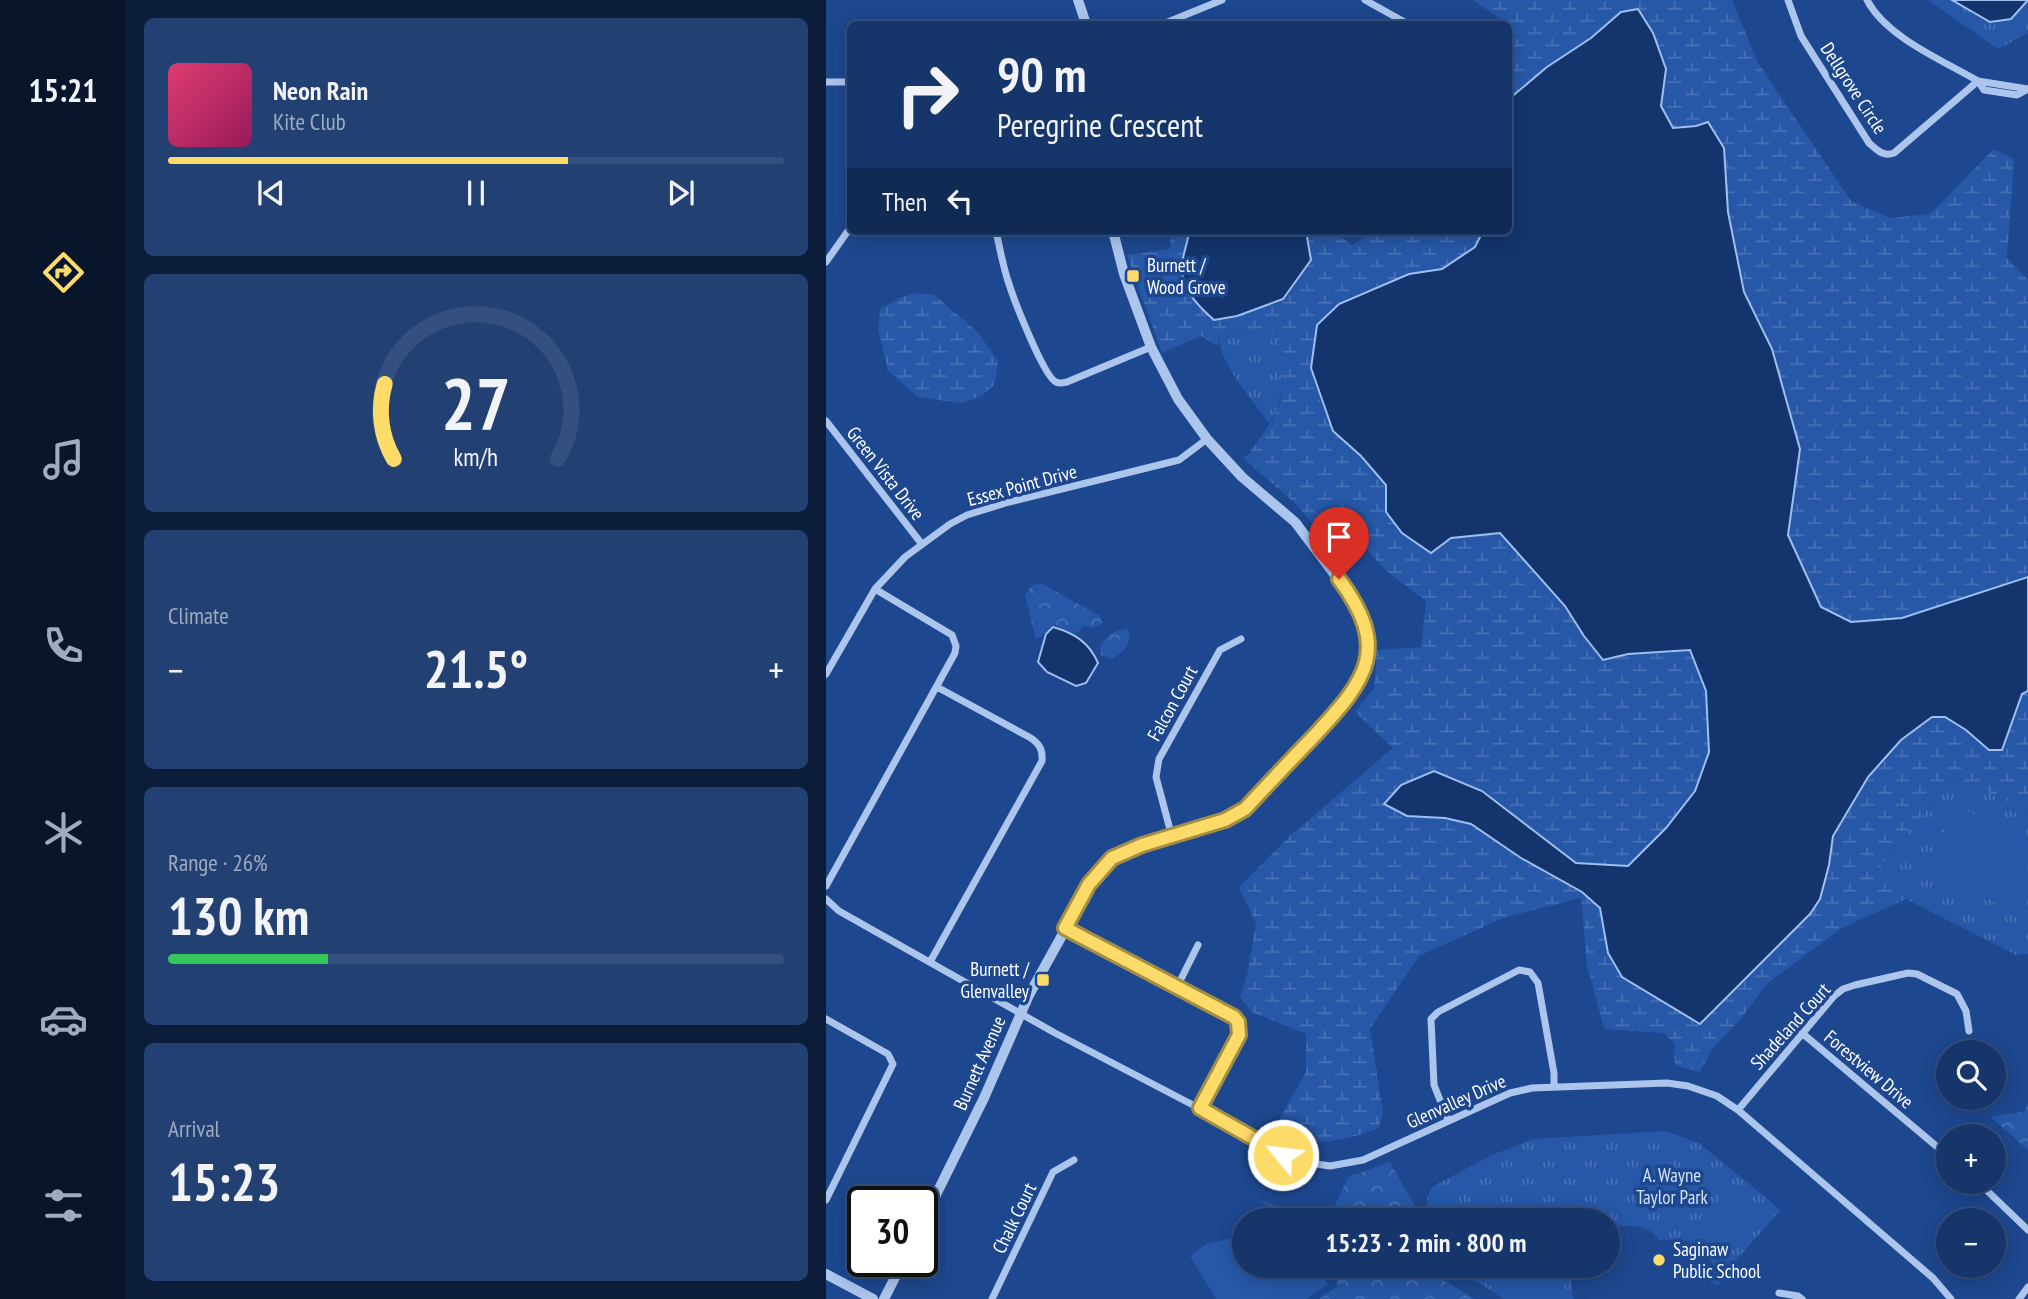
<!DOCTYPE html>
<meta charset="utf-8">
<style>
body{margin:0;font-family:"PT Sans Narrow",sans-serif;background:#234072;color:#f1f3f6;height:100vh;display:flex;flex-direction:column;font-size:26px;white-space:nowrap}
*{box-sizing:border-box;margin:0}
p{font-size:23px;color:#9eabc1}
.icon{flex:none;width:38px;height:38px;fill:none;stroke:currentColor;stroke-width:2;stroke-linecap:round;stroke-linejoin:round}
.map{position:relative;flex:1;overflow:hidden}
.drawer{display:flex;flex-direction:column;gap:18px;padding:18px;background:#0c1d3a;width:700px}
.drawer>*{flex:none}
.banner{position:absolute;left:21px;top:21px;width:665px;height:214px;border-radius:10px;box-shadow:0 4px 18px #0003,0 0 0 2px #35507e;background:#16356a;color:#f1f3f6;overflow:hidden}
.tools{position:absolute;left:1110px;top:1040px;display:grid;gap:14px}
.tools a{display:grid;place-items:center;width:70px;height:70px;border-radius:50%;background:#16356a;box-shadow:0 4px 18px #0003,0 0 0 2px #35507e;font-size:35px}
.speed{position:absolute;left:21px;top:1186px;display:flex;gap:14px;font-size:35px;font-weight:700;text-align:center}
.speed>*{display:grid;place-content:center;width:91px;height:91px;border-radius:50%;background:#16356a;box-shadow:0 4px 18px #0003,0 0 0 2px #35507e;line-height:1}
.speed .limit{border:4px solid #111;border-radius:10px;background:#fff;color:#111}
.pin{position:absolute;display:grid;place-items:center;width:60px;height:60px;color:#fff;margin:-72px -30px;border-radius:50% 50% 50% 0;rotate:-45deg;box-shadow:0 0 7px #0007}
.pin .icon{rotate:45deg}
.me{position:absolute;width:77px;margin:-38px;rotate:299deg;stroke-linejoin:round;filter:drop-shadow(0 0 5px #0008)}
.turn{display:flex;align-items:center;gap:24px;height:147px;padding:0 35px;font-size:32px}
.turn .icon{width:91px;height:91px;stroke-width:2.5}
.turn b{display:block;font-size:49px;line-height:60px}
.then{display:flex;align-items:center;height:66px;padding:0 35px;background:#0003;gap:14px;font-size:26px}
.big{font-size:52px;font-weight:700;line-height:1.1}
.drawer .card{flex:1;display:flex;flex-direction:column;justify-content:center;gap:10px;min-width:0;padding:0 24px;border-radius:10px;background:#234072}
.drawer .dial{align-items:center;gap:0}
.dial svg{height:182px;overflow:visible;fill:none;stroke:#35507e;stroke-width:7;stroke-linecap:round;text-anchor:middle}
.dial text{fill:#f1f3f6;stroke:none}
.song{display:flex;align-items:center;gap:21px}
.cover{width:84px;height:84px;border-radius:10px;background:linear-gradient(135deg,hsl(340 70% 55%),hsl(330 70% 35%))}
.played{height:7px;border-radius:4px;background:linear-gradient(90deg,#fddb69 65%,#35507e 65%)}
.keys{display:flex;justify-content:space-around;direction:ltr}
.heat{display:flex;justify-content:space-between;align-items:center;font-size:38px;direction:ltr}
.charge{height:10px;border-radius:5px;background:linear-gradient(90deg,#34c759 26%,#35507e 0)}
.trip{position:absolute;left:406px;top:1208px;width:388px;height:70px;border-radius:35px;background:#16356a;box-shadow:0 4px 18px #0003,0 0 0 2px #35507e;font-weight:700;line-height:70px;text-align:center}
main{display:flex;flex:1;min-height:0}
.tabs{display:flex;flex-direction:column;width:126px;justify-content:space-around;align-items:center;background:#09152a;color:#9eabc1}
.tabs .icon{width:49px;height:49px}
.tabs .current{color:#fddb69}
.tabs b{font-size:32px;color:#f1f3f6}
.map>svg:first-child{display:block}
.grass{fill:url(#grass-tufts)}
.forest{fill:url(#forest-crowns)}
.wetland{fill:url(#wetland-marsh)}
.garden{fill:#2658a7}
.water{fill:#13346d;stroke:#9ebfef;stroke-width:2}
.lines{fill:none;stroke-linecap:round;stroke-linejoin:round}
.minor{stroke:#abc5ed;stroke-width:7}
.tertiary{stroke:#abc5ed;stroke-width:10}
.route-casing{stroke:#a48e44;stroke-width:18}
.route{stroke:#fddb69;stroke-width:12}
.poi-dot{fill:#fddb69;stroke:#1d478e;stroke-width:2.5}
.labels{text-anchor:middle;stroke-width:7;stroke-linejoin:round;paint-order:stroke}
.street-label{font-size:19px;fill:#fff;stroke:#1d478e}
.poi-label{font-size:19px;fill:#fff;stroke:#1d478e;text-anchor:start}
.park-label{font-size:19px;fill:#d0e1fa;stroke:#1d478e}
</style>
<main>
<nav class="tabs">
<b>15:21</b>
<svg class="icon current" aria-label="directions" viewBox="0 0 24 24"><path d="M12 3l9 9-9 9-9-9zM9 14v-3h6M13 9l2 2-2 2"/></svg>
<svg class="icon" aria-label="music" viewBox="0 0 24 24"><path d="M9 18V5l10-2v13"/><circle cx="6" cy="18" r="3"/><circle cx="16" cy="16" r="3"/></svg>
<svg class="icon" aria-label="phone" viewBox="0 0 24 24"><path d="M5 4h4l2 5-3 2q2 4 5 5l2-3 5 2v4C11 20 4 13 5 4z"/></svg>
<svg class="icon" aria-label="climate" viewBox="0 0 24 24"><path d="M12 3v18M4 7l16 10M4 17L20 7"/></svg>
<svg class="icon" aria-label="car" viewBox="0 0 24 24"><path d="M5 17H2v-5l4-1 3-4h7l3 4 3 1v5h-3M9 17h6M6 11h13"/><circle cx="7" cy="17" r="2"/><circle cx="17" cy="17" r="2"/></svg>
<svg class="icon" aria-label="filters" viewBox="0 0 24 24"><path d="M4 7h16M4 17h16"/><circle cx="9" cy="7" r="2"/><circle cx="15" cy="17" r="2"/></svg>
</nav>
<section class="drawer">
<div class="card">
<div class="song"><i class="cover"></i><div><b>Neon Rain</b><p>Kite Club</p></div></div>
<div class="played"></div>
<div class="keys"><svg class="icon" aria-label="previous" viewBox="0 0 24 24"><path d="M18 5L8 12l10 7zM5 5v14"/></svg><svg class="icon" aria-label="pause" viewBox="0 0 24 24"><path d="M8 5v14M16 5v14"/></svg><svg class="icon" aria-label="next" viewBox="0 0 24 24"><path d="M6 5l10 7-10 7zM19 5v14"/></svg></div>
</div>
<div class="card dial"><svg viewBox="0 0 100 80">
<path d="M14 69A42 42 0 1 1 86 69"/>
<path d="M14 69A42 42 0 0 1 10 36" stroke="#fddb69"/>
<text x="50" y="56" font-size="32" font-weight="700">27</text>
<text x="50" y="72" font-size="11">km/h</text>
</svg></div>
<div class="card"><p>Climate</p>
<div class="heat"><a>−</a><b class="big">21.5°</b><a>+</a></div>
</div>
<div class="card"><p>Range · 26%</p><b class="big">130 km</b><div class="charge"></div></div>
<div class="card"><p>Arrival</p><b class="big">15:23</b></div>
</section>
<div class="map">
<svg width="1202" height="1299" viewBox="0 0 1202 1299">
<defs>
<pattern id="grass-tufts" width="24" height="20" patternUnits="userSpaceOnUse" patternTransform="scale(1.75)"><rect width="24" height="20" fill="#2658a7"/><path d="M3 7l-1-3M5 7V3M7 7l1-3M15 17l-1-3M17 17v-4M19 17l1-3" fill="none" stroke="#4771b4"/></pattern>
<pattern id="forest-crowns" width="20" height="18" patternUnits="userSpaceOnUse" patternTransform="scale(1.75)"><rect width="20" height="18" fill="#2658a7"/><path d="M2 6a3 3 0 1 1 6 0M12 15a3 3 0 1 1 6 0" fill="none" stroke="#4771b4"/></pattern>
<pattern id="wetland-marsh" width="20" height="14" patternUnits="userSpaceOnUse" patternTransform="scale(1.75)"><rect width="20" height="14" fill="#2658a7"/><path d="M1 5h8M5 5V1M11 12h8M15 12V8" fill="none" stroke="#4771b4"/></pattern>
</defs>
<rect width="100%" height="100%" fill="#1d478e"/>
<!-- grass -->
<path class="grass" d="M1102 0H1126L1164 22 1185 19 1202 0V33L1172 49Z
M410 331 449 335C452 341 457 349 458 356 460 373 454 411 443 423 428 402 391 361 393 335Z
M1128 776 1202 811V954L1190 955 1080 899 1055 866Z
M839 1131 873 1143 955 1210 904 1267 892 1286 881 1280 879 1274 889 1268 878 1250 868 1255 863 1241 833 1240C823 1223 799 1225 782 1228V1220H604L601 1198 606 1187 666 1155 707 1139Z
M625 1265H738L745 1279 747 1299H678Z"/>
<!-- forest -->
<path class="forest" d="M217 584 274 616 276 623 268 628 258 626 250 634 229 625 210 640 199 595 206 585Z
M302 628C307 643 298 653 285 659L275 655 274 646C282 634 289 630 302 628Z
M1202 1102V1150L1165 1117 1199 1111Z
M564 1162 595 1217 594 1220H463L433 1200 490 1219 507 1210 522 1177Z
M506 1265H596L597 1268 649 1299H493L512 1286Z"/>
<!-- wetland -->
<path class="wetland" d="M647 0H906L931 61 1025 201 1065 218 1104 214 1168 149 1188 159 1181 258 1202 280V577L1076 618 1025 622 995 607 962 535 974 449 946 349 918 292 902 212 898 148 882 122 870 126 847 128 835 106 840 69 765 38 721 67 683 99 682 24Z
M345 231H363L362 245 356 261 436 305 457 298 485 260 480 231H504L527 245 547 231H657L649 247 616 269 583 274 514 304 491 324 494 400 507 431 535 456 560 485V512L625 538 674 533 739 606 758 636 777 660 802 654 864 649 880 691 883 752 869 791 840 828 802 866 750 863 657 791 608 771 581 816 619 818 645 824 695 858 756 892 774 908 782 953 945 954 984 914 994 899 1003 865 1007 836 1042 777 1075 740 1106 717H1119L1140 730 1163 750H1175L1196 694 1202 691V811L1128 776 1055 866 1080 899 1016 928 942 983 914 1020 886 1049 874 1072 849 1065 848 1043 838 1033 778 1029 761 965 755 898 677 918 593 956 544 1029 557 1112 553 1128C530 1138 493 1146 468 1140 461 1138 454 1133 448 1129L480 1072V1034L425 1012 414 996 421 975 430 924 413 887 466 834 567 748 529 712 548 688 551 650 595 647 600 601 559 570 528 535 507 549 472 506 417 458 422 455 447 419 455 398 458 353 449 335 410 331 393 335 392 346 375 336 336 353 301 255 344 249Z
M91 293 108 295 152 332 172 361 169 384 156 396 135 403 92 397 62 371 52 328 54 309 73 298Z"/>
<!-- garden -->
<path class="garden" d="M1131 806 1202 842 1201 918 1100 867Z
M896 1195 925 1216 926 1224 903 1251 886 1236 882 1214Z
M704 1206 710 1210 711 1220H611V1217Z
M410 1237H418V1265H488L502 1284 480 1299H390L364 1256 380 1244Z
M632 1265H716L720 1299H686Z"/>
<!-- water -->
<path class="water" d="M1126 0H1202L1185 19 1164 22Z
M812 9 827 33 840 69 835 106 847 128 870 126 882 122 898 148 902 212 918 292 946 349 974 449 962 535 995 607 1025 622 1076 618 1202 577V691L1196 694 1176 750H1163L1140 730 1119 717H1106L1075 740 1042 777 1007 836 1003 865 994 899 984 914 874 1024 796 977 782 953 774 908 756 892 695 858 645 824 619 818 581 816 558 804 575 785 608 771 656 791 750 863 802 866 840 828 869 791 883 752 880 691 864 650 802 654 777 660 758 636 739 606 674 533 625 538 605 553 576 533 560 512V485L535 456 507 431 485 368 491 325 513 304 583 274 616 269 649 247 657 231H682L683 99 721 67 765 38 795 12Z
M363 231H480L485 260 457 299 411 316 388 320C371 305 354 288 356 264 357 253 362 243 363 231Z
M227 627C248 633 263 642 272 663L260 683 250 686 221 672 212 662 220 634Z"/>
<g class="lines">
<!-- minor -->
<path class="minor" d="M539 0 582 24
M962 0 975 36 1043 143C1051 150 1057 157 1068 153L1152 81
M1041 0C1060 37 1116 60 1152 81L1158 90 1191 95 1202 89
M337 24 396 0
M1152 81 1202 89
M0 82H24
M170 231C174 249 177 267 183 284 188 300 218 377 230 382 234 384 237 383 241 382L325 347
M0 262 24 228
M0 421 95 543
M0 674 49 589 79 557 124 524 141 515 183 502 353 460 381 439
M346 837 330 777 333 759 394 650 415 639
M0 886 129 653 130 646 126 635 49 589
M0 899 13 911 229 1033 367 1105 457 1155 477 1162 504 1166 537 1160 684 1093 706 1088 841 1083 862 1086 891 1096 912 1110 1107 1278 1125 1299
M238 928 408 1017 413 1022V1035L374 1108
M104 962 216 761C217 749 213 743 203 737L111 687
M351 987 372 945
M0 1019 62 1054 67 1064 0 1200
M976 1033 1122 1156
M912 1110 1008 996 1017 989 1029 985 1082 973 1091 974 1131 994 1140 1011 1143 1031
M622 1120 608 1085 605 1019 612 1012 693 970 704 972 712 983 728 1073V1087
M1151 1181 1202 1230
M953 1293 972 1296 976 1299
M166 1299 227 1172 248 1160
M1193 1299 1202 1287"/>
<!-- tertiary -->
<path class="tertiary" d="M252 0 260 24
M96 1223 158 1098 203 995 270 874 286 858 300 851 399 820 419 809 522 700 529 690 540 663 542 640 538 621 527 599 469 522 416 477 381 439 352 399 325 347 298 274 287 231
M0 1274 47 1299
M58 1299 77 1262"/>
</g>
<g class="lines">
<!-- route casing -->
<g class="route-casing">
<path id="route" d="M457 1155 374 1108 413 1035 412 1022 408 1017 239 928 263 884 286 858 316 845 399 820 419 809C442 784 466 759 490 734 542 678 564 648 513 579"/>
</g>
<!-- route -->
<use href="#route" class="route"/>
</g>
<!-- markers -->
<g class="poi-dot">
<rect x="300" y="269" width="14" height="14" rx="3.5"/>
<rect x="210" y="973" width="14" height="14" rx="3.5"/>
<circle cx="833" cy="1260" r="7"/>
</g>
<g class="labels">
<!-- street labels -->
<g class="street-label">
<text transform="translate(1028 88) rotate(57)" y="7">Dellgrove Circle</text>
<text transform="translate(60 473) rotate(52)" y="7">Green Vista Drive</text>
<text transform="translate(196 485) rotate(-15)" y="7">Essex Point Drive</text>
<text transform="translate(346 703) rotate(-61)" y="7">Falcon Court</text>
<text transform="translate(964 1026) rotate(-48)" y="7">Shadeland Court</text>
<text transform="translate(153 1063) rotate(-66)" y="7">Burnett Avenue</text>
<text transform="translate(1043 1069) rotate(40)" y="7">Forestview Drive</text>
<text transform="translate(630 1101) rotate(-24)" y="7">Glenvalley Drive</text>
<text transform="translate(188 1218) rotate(-64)" y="7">Chalk Court</text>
</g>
<!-- poi labels -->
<g class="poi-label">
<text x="321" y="272">Burnett /<tspan x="321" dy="22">Wood Grove</tspan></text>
<text x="203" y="976" text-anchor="end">Burnett /<tspan x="203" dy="22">Glenvalley</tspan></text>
<text x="847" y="1256">Saginaw<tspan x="847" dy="22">Public School</tspan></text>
</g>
<!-- park labels -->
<g class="park-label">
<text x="846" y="1182">A. Wayne<tspan x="846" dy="22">Taylor Park</tspan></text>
</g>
</g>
</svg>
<div class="tools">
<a><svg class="icon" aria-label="search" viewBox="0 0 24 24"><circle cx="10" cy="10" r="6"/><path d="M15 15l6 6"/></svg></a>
<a>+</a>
<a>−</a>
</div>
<div class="speed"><div class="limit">30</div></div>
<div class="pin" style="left:513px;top:579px;background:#d93025"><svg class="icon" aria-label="arrive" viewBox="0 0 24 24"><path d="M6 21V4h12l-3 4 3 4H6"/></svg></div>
<svg class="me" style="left:457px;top:1155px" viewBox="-20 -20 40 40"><circle r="17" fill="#fddb69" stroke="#fff" stroke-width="3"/><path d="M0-11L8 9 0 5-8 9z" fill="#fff"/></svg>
<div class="trip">15:23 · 2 min · 800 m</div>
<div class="banner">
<div class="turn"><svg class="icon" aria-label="right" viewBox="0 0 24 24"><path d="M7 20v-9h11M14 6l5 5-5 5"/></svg><div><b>90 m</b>Peregrine Crescent</div></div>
<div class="then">Then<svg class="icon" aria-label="left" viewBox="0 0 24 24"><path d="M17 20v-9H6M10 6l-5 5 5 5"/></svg></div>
</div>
</div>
</main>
